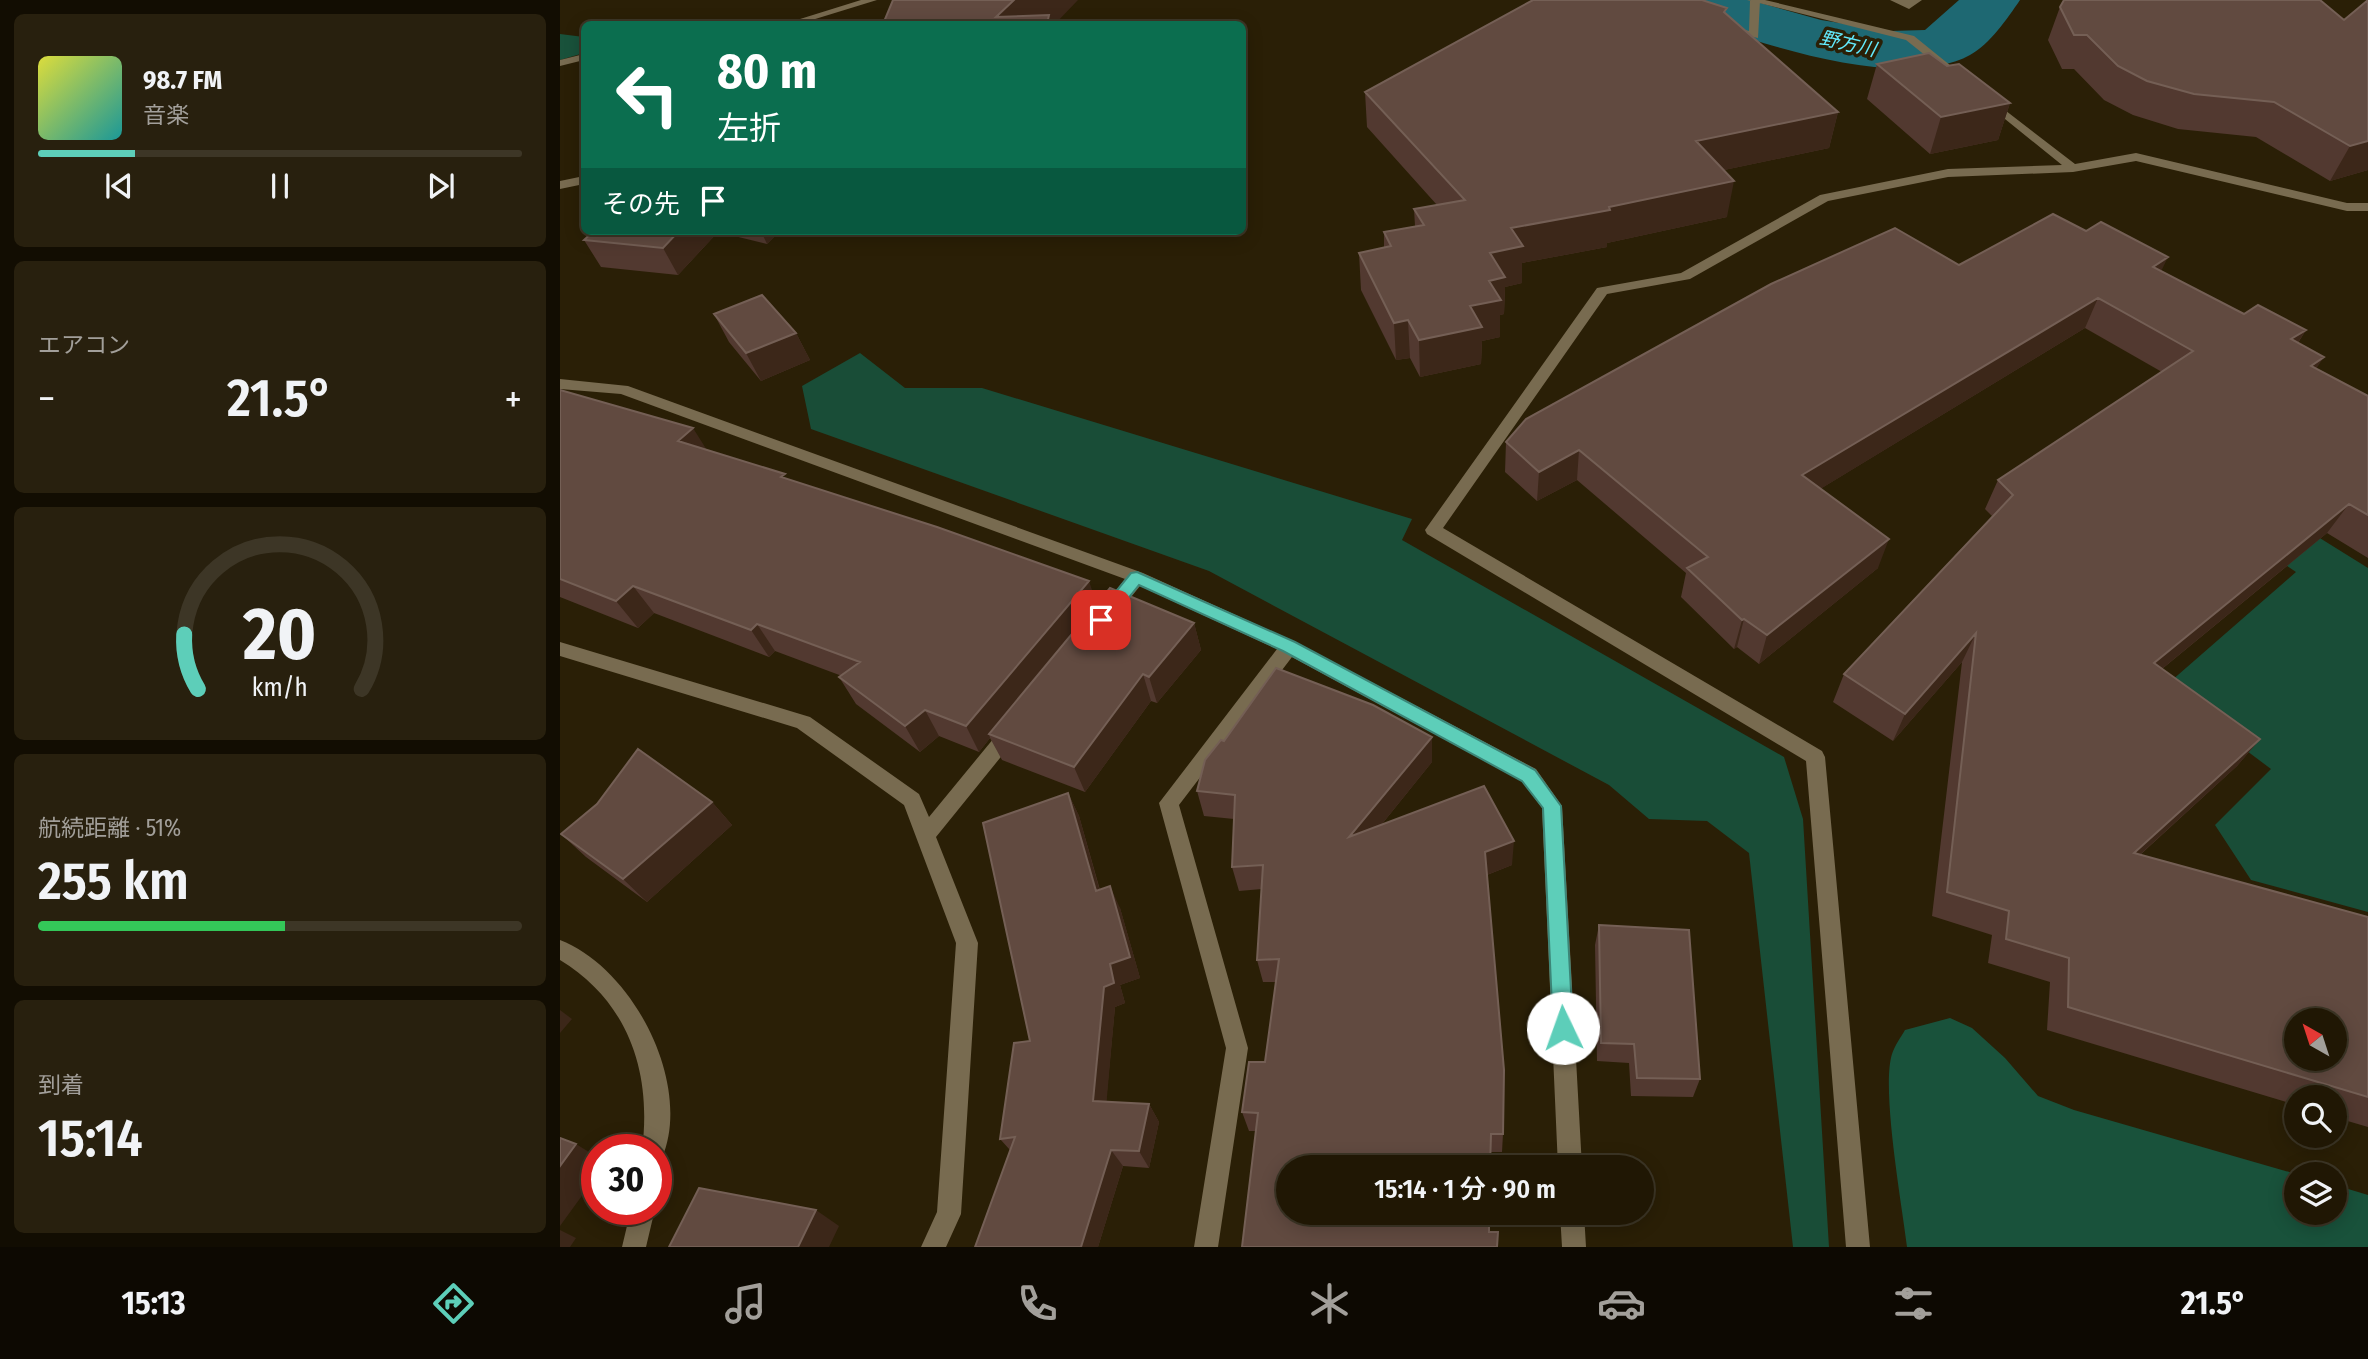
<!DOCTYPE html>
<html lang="ja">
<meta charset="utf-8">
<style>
body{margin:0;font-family:"Fira Sans Condensed","Noto Sans JP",sans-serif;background:#28200e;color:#f1f3f6;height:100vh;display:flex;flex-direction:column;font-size:26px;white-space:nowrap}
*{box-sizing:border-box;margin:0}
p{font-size:23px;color:#a29f9a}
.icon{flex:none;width:38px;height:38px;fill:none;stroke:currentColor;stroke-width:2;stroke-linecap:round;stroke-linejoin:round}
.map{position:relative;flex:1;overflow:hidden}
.details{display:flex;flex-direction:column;gap:14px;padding:14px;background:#120d02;width:560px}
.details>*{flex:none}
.guide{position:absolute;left:21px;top:21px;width:665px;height:214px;border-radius:10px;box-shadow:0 4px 18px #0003,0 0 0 2px #3d3626;background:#0b6e4f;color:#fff;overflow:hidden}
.needle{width:46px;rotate:321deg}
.tools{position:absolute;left:1724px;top:1008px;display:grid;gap:14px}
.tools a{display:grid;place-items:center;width:63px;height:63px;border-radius:50%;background:#201704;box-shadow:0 4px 18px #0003,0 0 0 2px #3d3626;font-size:35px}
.speed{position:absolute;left:21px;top:1134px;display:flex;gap:14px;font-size:35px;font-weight:700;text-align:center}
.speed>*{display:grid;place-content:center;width:91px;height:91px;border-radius:50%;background:#201704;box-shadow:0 4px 18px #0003,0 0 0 2px #3d3626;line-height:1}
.speed .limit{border:10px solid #d22;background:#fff;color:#111}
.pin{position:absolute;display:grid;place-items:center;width:60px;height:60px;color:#fff;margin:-30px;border-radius:14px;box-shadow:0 4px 10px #0006}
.me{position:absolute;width:77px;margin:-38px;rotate:357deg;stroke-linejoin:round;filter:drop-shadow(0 0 5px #0008)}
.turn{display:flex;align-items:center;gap:24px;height:147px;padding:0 21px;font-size:32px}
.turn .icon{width:91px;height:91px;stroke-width:2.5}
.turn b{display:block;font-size:49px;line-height:60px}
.then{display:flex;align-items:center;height:66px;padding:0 21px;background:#0003;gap:14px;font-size:26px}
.big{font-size:52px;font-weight:600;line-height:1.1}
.details .card{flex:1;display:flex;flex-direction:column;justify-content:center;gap:10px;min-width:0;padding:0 24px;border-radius:10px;background:#28200e}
.details .dial{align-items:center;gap:0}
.dial svg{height:182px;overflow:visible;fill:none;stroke:#3d3626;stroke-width:7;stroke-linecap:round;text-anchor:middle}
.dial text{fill:#f1f3f6;stroke:none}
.song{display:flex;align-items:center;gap:21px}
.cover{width:84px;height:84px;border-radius:10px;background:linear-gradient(135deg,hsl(60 70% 55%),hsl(180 70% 35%))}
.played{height:7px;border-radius:4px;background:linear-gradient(90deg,#5dceb9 20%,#3d3626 20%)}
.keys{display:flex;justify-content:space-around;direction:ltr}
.heat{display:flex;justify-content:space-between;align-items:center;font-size:38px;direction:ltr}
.charge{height:10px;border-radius:5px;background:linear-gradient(90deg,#34c759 51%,#3d3626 0)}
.trip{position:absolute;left:716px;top:1155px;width:378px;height:70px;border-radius:35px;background:#201704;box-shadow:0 4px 18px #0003,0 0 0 2px #3d3626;font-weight:600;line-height:70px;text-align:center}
.tabs{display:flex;height:112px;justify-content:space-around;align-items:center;background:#0d0902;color:#a29f9a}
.tabs .icon{width:49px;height:49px}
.tabs .on{color:#5dceb9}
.tabs b{font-size:32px;color:#f1f3f6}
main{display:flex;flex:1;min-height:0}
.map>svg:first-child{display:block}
.green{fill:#194d37}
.forest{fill:#19523b}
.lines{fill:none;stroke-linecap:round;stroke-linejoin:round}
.river{fill:#1e6872;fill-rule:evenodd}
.lane{fill:#786b50;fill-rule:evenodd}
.street{fill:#786b50;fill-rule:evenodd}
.wall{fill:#523930}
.shaded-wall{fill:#3c2719}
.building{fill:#614a40;stroke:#745f55;stroke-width:2;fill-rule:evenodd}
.route{fill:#5dceb9;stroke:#3c8678;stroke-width:2}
.labels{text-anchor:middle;stroke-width:7;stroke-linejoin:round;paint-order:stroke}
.far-water-label{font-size:19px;font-style:italic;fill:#63eafd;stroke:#2a1f06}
</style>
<main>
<section class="details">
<div class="card">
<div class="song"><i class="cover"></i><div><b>98.7 FM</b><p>音楽</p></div></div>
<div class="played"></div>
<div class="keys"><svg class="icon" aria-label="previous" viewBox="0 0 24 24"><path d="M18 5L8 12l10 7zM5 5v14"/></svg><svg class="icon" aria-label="pause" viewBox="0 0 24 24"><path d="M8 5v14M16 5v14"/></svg><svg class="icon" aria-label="next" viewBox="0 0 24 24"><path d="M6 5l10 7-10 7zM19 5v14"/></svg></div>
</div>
<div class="card"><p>エアコン</p>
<div class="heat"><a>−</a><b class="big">21.5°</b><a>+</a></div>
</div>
<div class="card dial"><svg viewBox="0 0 100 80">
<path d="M14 69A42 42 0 1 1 86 69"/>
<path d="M14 69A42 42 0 0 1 8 45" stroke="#5dceb9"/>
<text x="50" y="56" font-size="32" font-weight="700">20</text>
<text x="50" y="72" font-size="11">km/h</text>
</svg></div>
<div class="card"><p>航続距離 · 51%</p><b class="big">255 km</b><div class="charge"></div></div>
<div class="card"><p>到着</p><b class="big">15:14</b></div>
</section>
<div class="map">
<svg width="1808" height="1247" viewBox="0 0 1808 1247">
<rect width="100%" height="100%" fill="#2a1f06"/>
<!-- green -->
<path class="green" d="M300 353 345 388H422L852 519 842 540 1224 757 1243 819 1269 1247H1233L1189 853 1147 821 1089 819 1049 785 649 571 251 429 242 386Z
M1668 481 1808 568V912L1691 880 1655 825 1711 769 1603 688 1736 572 1638 506Z"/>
<!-- forest -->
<path class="forest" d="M0 34 24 37V53L0 60Z
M1390 1018 1412 1028 1445 1058 1478 1096 1514 1110 1736 1174V1213H1774L1775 1185 1808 1195V1247H1347C1342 1205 1321 1089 1332 1054 1335 1045 1341 1037 1345 1030Z"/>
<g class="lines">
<!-- river -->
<path class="river" d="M1101 0H1190L1261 20 1330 31 1365 30 1399 0H1460C1447 19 1430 44 1410 55 1337 95 1184 37 1109 12Z"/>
<!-- lane -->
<path class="lane" d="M1190 1H1200L1198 38 1162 30V26L1166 25 1189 31Z"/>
<!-- street -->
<path class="street" d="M301 0H317L239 24H224Z
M1187 0H1205L1354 36 1396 70 1386 72 1346 40Z
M1330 0H1362L1349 9Z
M24 54V60L0 66V60Z
M1428 97 1515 164 1576 153 1787 203H1808V211H1787L1576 161 1513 172 1388 177 1268 201 1130 279 1047 294 883 528 1262 751 1265 757 1310 1247H1286L1246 761 867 534 865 530 1037 288 1121 273 1260 195 1388 169 1502 165 1424 102V98Z
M24 176V184L0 189V181Z
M0 379 68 386 583 573 735 642 976 769 1002 806 1022 1167H998L982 808 962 781 732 657 619 805 688 1048 658 1247H634L666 1048 599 803 717 649 580 586 554 618H542L539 613 542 608 565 579 61 394 0 389Z
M0 642 250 717 359 794 369 817 443 727 450 724 457 727 459 732 457 737 376 837 418 943 401 1214 386 1247H361L377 1212 396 943 344 805 237 728 0 656Z
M0 940C73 968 133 1084 102 1158L96 1161V1150H82C92 1073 69 1002 0 960Z
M71 1209H95L86 1247H62Z
M1000 1213H1024L1026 1247H1002Z"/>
</g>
<!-- wall -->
<path class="wall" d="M1760 0 1808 170 1770 181 1696 137 1618 129 1573 115 1544 100 1514 69H1502L1488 40 1500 7Z
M1166 14 1278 112 1269 148 1164 170 1167 217 1047 243V247L962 263V283L945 287 944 314 940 315V337L922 341 921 364 860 377 850 358 836 360 801 290 799 253 824 247V232L855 226 854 209 877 205 807 127 805 92Z
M1317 64 1387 66 1450 103 1438 140 1370 154 1307 99Z
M34 231H220L207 244 158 232 118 275 41 267 24 240Z
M1399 265 1602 271 1684 314 1746 330 1738 343 1756 369 1808 396V558L1767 533 1602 669 1700 739 1677 766 1580 855 1808 917V1127L1774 1117V1097H1736V1105L1487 1030 1490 982 1428 963 1432 935 1372 916 1402 662 1333 741 1273 702 1284 674 1432 516 1425 509 1438 480 1602 372 1525 328 1260 489 1318 568 1199 664 1177 647 1174 649 1121 597 1126 573 1017 480 977 501 945 472 946 442Z
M154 314 236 333 250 360 201 381 169 342Z
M0 390 146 449 229 480 537 604 634 623 641 650 597 703 591 701 525 792 442 760 430 738 419 752 379 736 360 752 296 704 279 677 282 676 215 651 209 657 94 613 78 628 0 597Z
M872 762 822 824 952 865 927 875 943 1134 942 1152H930L929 1232 937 1247 695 1131H689L682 1112 705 1062 716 982H703L697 960 702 889 679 891 672 867 674 819 644 816 637 791Z
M508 793 519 816 540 890 560 908 580 978 560 985 565 1003 555 1007 546 1102 589 1104 599 1122 589 1168 563 1166 538 1247H415L450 1150 440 1139 470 1041Z
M152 802 172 825 87 902 26 857 1 834Z
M1039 925 1140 1079 1133 1097 1071 1096 1069 1063 1037 1061 1035 945Z"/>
<!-- shaded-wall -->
<path class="shaded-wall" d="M454 0H518L495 24H438L436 17Z
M1450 103 1438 140 1370 154 1381 117Z
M1278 112 1269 148 1131 177 1136 141Z
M1808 141V170L1770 181 1790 146Z
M1174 181 1167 217 1047 243V247L962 263V283L945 287 944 314 940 315V337L922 341 921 364 860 377 859 340 910 306 930 253 951 228Z
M119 231 158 232 118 275 103 248Z
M201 231H220L207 244Z
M1608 257 1594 286 1593 267Z
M1538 298 1525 328 1234 505 1242 475Z
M848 320 850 358 836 360 834 323Z
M1746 330 1727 359 1731 339Z
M236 333 250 360 201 381 186 353Z
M1764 357 1745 386 1751 366Z
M133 428 150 455 118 441Z
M1019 450 1017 480 977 501 979 472Z
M1789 504 1767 533 1575 691 1594 663Z
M1329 539 1318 568 1199 664 1207 635Z
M529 581 538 608 429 734 430 738 419 752 406 726Z
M73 586 94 613 78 628 56 601Z
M1184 619 1177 647 1174 649 1182 620Z
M634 623 641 650 597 703 589 677Z
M197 624 215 651 209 657 191 630Z
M1416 633 1402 662 1333 741 1345 714Z
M583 674 591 701 525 792 514 767Z
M365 710 379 736 360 752 345 726Z
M872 737V762L792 861 789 837Z
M1700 739 1677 766 1553 879 1574 853Z
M508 793 519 816 546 913 536 891Z
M152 802 172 825 87 902 63 879Z
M954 841 952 865 924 876 925 852Z
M550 886 560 908 580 978 560 985 565 1003 555 1007 545 1119 533 1101 544 987 550 964Z
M0 1010 12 1019 0 1033Z
M589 1104 599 1122 589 1168 579 1151Z
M16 1144 37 1157V1175L0 1226V1166Z
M551 1150 563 1166 538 1247H521Z
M256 1210 279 1226 269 1247H238Z
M0 1230 16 1238 10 1247H0Z"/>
<!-- building -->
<path class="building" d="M333 0H454L436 17 489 15 487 24H323Z
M973 0H1142L1167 8 1164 12 1278 112 1136 141 1174 181 1049 207 1050 210 951 228 963 246 930 253 945 277 929 281 941 300 910 306 922 327 859 340 848 320 834 323 799 253 831 246 824 232 864 225 854 209 905 200 805 92Z
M1504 0H1760L1784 20 1808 0V141L1790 146 1714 102 1634 94 1587 81 1558 66 1527 35H1514L1500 7Z
M1369 53 1387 66 1399 64 1450 103 1381 117 1317 64Z
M1493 214 1526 231 1541 222 1608 257 1593 267 1684 314 1698 305 1746 330 1731 339 1764 357 1751 366 1808 396V515L1789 504 1594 663 1700 739 1574 853 1808 917V1097L1508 1007 1509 958 1446 939 1449 911 1387 892 1416 633 1345 714 1284 674 1453 495 1438 480 1633 351 1538 298 1242 475 1329 539 1207 635 1184 619 1182 620 1127 568 1148 557 1019 450 979 472 946 442 966 419 1211 284 1335 228 1399 265ZM1736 1020H1774V1059H1736Z
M34 231H119L103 248 24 240Z
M202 295 236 333 186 353 154 314Z
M0 390 133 428 118 441 225 474 221 477 377 527 529 581 406 726 365 710 345 726 279 677 300 662 197 624 191 630 73 586 56 601 0 579Z
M550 588 634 623 589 677 583 674 514 767 429 734Z
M716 668 813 705 872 737 789 837 924 786 954 841 925 852 944 1070 943 1134H931L930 1167H728V1213H929V1232H938L937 1247H682L698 1113 682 1112 689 1062H705L719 959 697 960 703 865 672 867 675 795 637 791 645 760 661 740 664 741Z
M78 749 152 802 63 879 1 834 37 804Z
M508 793 536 891 550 886 570 957 550 964 554 983 544 987 533 1101 589 1104 579 1151 551 1150 521 1247H415L455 1137 440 1139 454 1043 470 1041 423 823Z
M1039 925 1129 930 1140 1079 1077 1078 1074 1044 1041 1043Z
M0 1138 16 1144 0 1166Z
M139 1188 256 1210 238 1247H109Z"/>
<!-- route -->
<path class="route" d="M577 572 735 642 975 770 1001 806 1013 1028 1010 1035 1003 1038 996 1035 993 1028 983 808 962 781 723 651 579 585 547 625H536V616L571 573Z"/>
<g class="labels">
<!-- far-water labels -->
<g class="far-water-label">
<text transform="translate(1288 43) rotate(13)" y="7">野方川</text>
</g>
</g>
</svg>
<div class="tools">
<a><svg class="needle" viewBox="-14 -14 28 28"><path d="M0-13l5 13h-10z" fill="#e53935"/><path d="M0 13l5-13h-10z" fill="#a29f9a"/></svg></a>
<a><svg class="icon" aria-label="search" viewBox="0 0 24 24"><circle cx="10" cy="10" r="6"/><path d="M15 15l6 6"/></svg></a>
<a><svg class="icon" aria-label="layers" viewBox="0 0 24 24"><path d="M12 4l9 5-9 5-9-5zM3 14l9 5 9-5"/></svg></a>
</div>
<div class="speed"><div class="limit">30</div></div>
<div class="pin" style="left:541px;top:620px;background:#d93025"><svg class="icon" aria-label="arrive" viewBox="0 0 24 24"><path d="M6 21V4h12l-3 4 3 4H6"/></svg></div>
<svg class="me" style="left:1003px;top:1028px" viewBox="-20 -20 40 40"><circle r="19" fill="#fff"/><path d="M0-13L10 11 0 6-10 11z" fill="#5dceb9"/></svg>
<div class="trip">15:14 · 1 分 · 90 m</div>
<div class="guide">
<div class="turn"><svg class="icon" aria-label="left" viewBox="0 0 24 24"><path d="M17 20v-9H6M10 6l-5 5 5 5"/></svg><div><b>80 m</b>左折</div></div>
<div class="then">その先<svg class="icon" aria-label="arrive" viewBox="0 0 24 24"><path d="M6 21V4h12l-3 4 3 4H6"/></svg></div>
</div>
</div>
</main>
<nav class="tabs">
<b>15:13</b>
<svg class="icon on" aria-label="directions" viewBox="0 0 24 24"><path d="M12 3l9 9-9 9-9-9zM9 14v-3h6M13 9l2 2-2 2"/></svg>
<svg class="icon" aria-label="music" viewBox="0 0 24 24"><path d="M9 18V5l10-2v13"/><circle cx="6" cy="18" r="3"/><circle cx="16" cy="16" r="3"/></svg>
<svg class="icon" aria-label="phone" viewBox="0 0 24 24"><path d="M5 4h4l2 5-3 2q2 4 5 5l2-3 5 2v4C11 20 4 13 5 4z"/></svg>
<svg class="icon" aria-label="climate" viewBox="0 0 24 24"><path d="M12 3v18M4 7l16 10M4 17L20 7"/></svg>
<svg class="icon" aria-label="car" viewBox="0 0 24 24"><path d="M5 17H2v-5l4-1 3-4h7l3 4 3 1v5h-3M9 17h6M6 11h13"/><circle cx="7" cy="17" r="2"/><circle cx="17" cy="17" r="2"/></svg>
<svg class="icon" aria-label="filters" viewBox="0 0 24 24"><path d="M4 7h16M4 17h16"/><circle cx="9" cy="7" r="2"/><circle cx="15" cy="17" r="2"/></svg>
<b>21.5°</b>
</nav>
